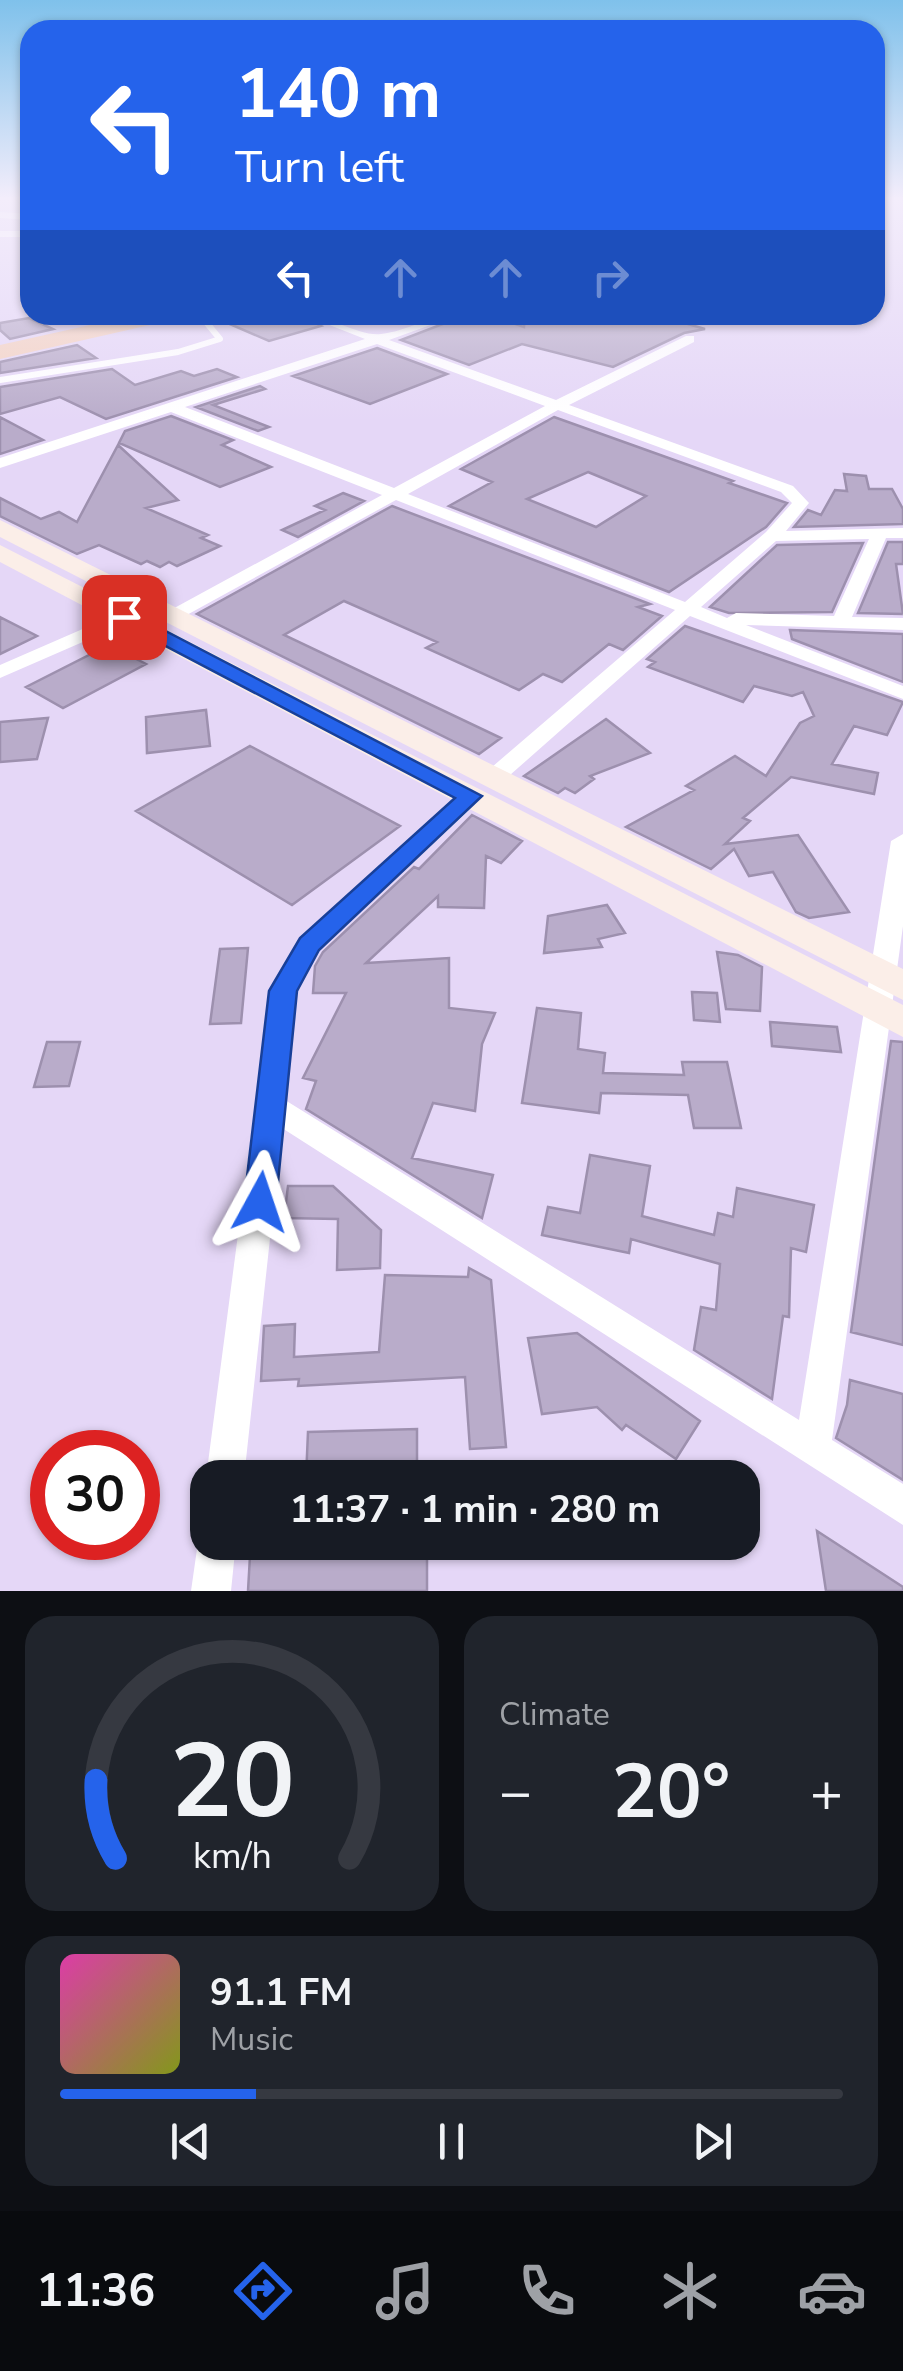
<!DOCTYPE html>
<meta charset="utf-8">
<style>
body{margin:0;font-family:"Nunito Sans",sans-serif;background:#20242c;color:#f1f3f6;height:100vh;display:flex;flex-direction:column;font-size:38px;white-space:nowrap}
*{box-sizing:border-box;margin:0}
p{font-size:32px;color:#9ea1a6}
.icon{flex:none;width:55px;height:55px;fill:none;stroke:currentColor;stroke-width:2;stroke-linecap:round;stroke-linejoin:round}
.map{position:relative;height:1591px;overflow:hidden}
.drawer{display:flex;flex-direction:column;gap:25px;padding:25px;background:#0d0f14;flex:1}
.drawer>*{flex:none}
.top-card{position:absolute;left:20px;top:20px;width:865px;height:305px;border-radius:30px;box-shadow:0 2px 8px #0004;background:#2563eb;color:#fff;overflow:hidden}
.speed{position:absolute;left:30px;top:1430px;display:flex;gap:20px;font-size:50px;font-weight:700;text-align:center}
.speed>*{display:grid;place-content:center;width:130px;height:130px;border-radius:50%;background:#171b24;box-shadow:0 2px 8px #0004;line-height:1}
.speed .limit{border:15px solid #d22;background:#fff;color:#111}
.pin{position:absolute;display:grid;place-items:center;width:85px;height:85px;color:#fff;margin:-42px;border-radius:20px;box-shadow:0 5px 15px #0006}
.me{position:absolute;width:110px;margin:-55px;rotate:5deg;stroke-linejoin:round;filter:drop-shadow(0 0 8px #0008)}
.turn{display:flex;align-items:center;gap:35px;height:210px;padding:0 50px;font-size:45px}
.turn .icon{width:130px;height:130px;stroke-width:2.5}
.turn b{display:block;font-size:70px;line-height:85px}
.lanes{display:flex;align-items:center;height:95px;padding:0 50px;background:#0003;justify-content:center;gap:50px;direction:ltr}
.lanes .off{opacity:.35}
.big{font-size:75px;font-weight:700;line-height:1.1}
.drawer .widget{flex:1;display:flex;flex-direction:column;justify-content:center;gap:15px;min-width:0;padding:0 35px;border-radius:30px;background:#20242c}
.drawer .dial{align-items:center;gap:0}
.dial svg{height:260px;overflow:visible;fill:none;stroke:#363941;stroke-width:7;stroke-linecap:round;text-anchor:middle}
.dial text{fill:#f1f3f6;stroke:none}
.song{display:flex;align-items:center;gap:30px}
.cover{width:120px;height:120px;border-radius:15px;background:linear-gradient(135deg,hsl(320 70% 55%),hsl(70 70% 35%))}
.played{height:10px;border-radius:5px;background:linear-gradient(90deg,#2563eb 25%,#363941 25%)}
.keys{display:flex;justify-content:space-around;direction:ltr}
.heat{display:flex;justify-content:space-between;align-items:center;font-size:55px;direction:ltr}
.drawer .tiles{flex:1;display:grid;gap:25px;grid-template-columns:1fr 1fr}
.widget:last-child{grid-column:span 2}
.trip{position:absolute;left:190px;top:1460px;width:570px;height:100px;border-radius:30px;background:#171b24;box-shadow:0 2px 8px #0004;font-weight:700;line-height:100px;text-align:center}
.dock{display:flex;height:160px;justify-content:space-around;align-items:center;background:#090b0e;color:#9ea1a6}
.dock .icon{width:70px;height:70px}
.dock .selected{color:#2563eb}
.dock b{font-size:45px;color:#f1f3f6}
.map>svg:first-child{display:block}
.building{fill:#b9acca;stroke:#9d90ae;stroke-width:2.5;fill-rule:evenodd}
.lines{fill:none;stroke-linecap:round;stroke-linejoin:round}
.service-far1{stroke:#fff;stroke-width:5}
.service{stroke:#fff;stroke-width:6}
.minor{fill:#fff;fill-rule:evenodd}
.secondary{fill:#fbeee8;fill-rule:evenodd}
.trunk{fill:#f4d2c2;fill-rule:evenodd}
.route{fill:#2563eb;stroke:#184099;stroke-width:2.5}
</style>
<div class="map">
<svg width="903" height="1591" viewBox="0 0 903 1591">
<rect width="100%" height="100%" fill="#e5d7f7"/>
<!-- building -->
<path class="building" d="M209 315H300L321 326 269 341Z
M466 315 495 317 524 327 525 315H657L705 329 684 333 613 367 522 344 469 365 401 340Z
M29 318 53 329 10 339 0 330V323Z
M77 345 96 358 0 373V362Z
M377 348 447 374 370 404 293 376Z
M112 369 135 385 181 371 194 376 217 369 237 377 106 419 60 397 0 414V387Z
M260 386 265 389 213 405 269 427 258 431 196 407Z
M171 416 233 440 222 445 271 467 220 487 119 443 125 431Z
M0 417 43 440 0 454Z
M554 417 733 481 729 483 787 503 766 527 669 592 449 506 492 482 461 469ZM588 472 646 496 596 527 527 499Z
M118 445 178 500 146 508 208 535 201 538 220 546 177 566 169 562 160 567 147 561 141 564 99 545 77 554 0 516V498L41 519 59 512 77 522Z
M844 474 866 476 869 489H892L903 509V524L794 527 808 510 821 515 835 490 847 491Z
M343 493 364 501 298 537 282 530 325 510 315 506Z
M392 506 650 604 638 607 662 616 623 650 609 644 562 682 543 674 519 690 426 648 437 642 344 601 284 635 501 738 479 754 197 614Z
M888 542H903V564H896L903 614 858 613Z
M863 543 832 612 729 613 710 607 777 545Z
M0 617 37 636 0 654Z
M685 626 903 702 887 735 854 726 832 764 878 773 874 794 791 777 743 818 750 821 725 844 798 835 849 912 809 918 796 912 773 872 749 876 734 849 711 869 626 827 694 790 686 786 735 756 766 776 800 723 814 716 803 692 792 696 754 686 743 702 648 667 655 662 647 659Z
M790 630 903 634V682L792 639Z
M109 645 146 664 63 708 26 687Z
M206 710 210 746 147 753 146 717Z
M48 718 37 759 0 762V722Z
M606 719 650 753 590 776 594 779 575 793 565 788 558 793 524 776Z
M250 746 400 826 292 905 136 811Z
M472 815 522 841 501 863 486 856 484 908 438 907V896L366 963 449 958V1008L495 1013 482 1044 475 1111 433 1103 412 1158 493 1175 482 1218 306 1109 316 1081 303 1078 346 993H313L315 966 323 952 414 867 419 869Z
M607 905 625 933 598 939 602 947 544 953 548 916Z
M248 948 241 1023 210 1024 220 949Z
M717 952 738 955 762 967 760 1011 726 1009Z
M692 992 717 993 720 1022 694 1020Z
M537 1008 581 1013 578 1049 605 1053 603 1073 684 1075 682 1062H727L741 1128H694L688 1095 601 1093 599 1113 522 1103Z
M770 1022 837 1027 841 1052 772 1046Z
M891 1041 903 1042V1345L851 1332Z
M47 1042H80L69 1086 34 1087Z
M590 1155 650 1166 642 1216 714 1235 718 1213 733 1217 737 1188 814 1205 806 1252 791 1248 789 1317 783 1316 772 1399 694 1350 701 1307 716 1310 720 1264 631 1239 629 1253 542 1235 548 1207 580 1213Z
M288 1186H333L381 1230 380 1268 337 1270 338 1219 284 1218Z
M469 1268 491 1280 506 1447 470 1449 465 1377 298 1386 299 1379 261 1381 264 1326 295 1324 294 1357 379 1352 385 1275 468 1277Z
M577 1333 700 1421 676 1459 626 1425 622 1430 597 1407 542 1414 528 1338Z
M850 1380 903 1394V1480L836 1438 847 1405Z
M417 1429V1478H306L308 1432Z
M817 1531 903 1587V1591H826Z
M290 1542H383L384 1553 427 1552V1591H248L250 1556 290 1555Z"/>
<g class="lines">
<!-- service-far1 -->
<path class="service-far1" d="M200 315 203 318"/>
<!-- service -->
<path class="service" d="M0 380 178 352 220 339 201 316"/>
<!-- minor -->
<path class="minor" d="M0 212 30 214V220L0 218Z
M0 231H30V237H0Z
M304 315C329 315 360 337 381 334 408 331 430 315 458 315L389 340 556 400 686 336H694V342L569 405 793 486 809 503 786 531 903 528V538H886L852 617 903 618V630L746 625 903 686V699L690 616 501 783H485L482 778 485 773 675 610 396 500 174 622 167 620V612L382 495 171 412 0 468V458L365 339ZM377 344 545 406 394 488 185 407ZM558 410 781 492 792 503 766 532 685 602 408 494ZM869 539 834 616 736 613 727 618 701 607 776 541Z
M124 611 133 617 131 621 0 678V665Z
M470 790 478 792 481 797 478 802 320 950 296 991 285 1100 799 1420 891 841 903 834V926L832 1440 903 1484V1525L282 1128 244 1478H208V1481L206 1478 270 991 301 938 462 792Z
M208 1527V1542H236L231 1591H191L198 1542Z"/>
<!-- secondary -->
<path class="secondary" d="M0 520 903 969V1000L0 537Z
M0 545 903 1005V1037L0 562Z"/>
<!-- trunk -->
<path class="trunk" d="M135 315H175L172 320 0 359V345Z"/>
</g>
<!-- sky -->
<linearGradient id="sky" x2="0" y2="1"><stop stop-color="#7fc1eb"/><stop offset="0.47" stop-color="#f3edfb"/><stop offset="1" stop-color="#f3edfb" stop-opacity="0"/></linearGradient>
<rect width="903" height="422" fill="url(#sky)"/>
<!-- route -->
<path class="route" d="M118 613H131L482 796 319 950 297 991 276 1202 271 1211 260 1215 249 1211 244 1202 269 991 300 938 455 798 118 621Z"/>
</svg>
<div class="speed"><div class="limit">30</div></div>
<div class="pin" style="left:124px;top:617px;background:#d93025"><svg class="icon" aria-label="arrive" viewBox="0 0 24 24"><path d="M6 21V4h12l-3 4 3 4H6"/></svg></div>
<svg class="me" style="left:260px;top:1202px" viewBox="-20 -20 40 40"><path d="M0-17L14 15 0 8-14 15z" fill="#2563eb" stroke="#fff" stroke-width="4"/></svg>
<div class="trip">11:37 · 1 min · 280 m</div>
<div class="top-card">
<div class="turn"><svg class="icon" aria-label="left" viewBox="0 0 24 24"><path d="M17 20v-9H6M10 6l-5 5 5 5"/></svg><div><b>140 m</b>Turn left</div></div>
<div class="lanes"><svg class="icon" aria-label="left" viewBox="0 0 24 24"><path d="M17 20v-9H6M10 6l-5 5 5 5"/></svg><svg class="icon off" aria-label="ahead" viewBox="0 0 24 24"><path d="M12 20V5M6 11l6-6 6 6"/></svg><svg class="icon off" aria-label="ahead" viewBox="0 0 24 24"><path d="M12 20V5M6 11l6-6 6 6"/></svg><svg class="icon off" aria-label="right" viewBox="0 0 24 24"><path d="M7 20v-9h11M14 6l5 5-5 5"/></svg></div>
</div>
</div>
<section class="drawer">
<div class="tiles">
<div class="widget dial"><svg viewBox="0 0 100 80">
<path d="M14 69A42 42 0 1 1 86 69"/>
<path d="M14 69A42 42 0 0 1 8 45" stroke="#2563eb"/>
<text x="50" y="56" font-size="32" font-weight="700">20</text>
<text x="50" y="72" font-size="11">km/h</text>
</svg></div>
<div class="widget"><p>Climate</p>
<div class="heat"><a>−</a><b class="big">20°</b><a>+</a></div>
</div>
<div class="widget">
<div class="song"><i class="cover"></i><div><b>91.1 FM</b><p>Music</p></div></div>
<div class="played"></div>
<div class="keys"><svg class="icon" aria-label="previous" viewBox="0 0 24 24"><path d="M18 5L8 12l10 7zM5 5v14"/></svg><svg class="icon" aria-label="pause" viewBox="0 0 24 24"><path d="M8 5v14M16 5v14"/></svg><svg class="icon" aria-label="next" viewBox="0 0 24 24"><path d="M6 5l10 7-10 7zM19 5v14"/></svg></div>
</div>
</div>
</section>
<nav class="dock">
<b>11:36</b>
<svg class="icon selected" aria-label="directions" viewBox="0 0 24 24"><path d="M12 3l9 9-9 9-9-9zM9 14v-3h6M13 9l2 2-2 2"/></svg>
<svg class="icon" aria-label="music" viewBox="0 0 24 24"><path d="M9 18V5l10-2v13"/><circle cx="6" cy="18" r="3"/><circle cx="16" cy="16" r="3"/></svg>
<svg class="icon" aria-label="phone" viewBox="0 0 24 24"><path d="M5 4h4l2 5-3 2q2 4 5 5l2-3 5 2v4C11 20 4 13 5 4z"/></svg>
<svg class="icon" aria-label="climate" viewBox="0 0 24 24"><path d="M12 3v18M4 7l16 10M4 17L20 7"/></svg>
<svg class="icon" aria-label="car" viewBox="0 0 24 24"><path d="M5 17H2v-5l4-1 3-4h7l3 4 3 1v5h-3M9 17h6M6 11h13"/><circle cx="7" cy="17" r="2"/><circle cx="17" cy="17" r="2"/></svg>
</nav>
